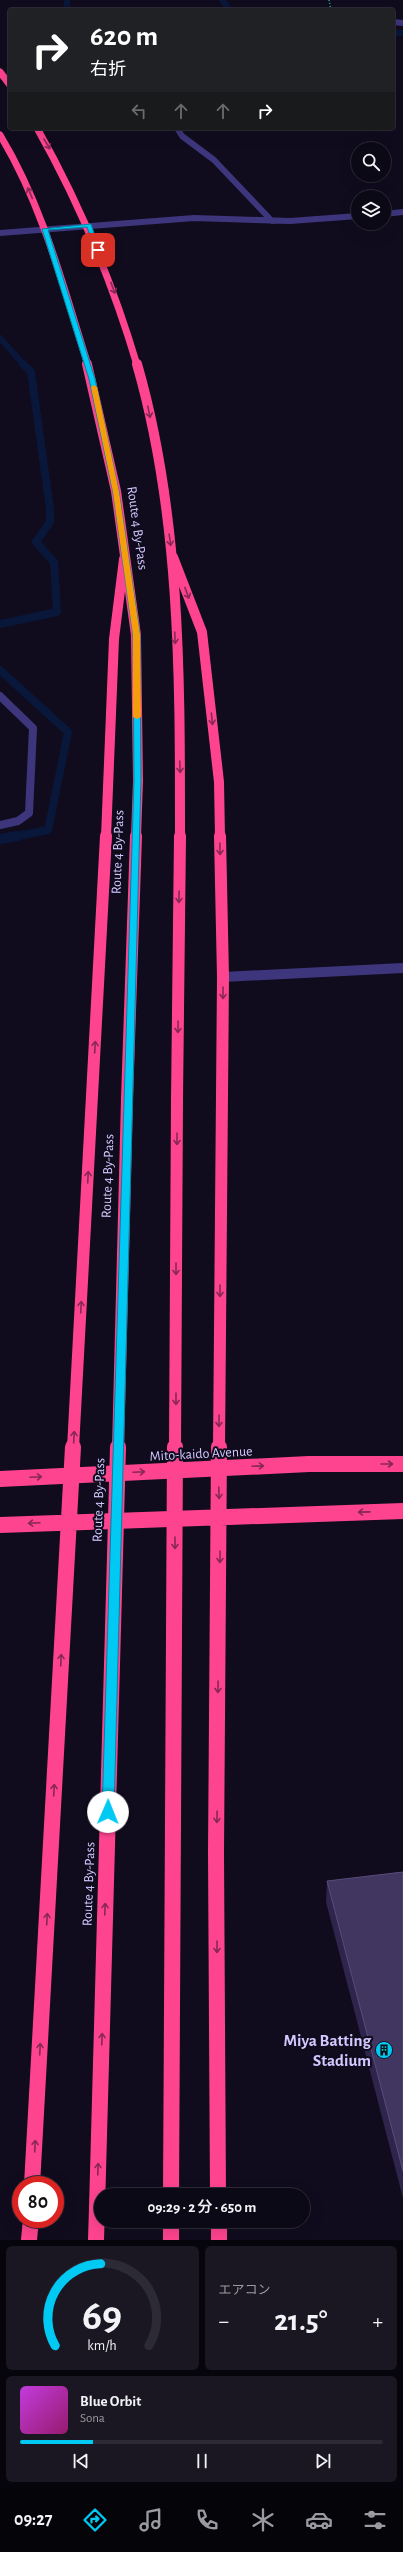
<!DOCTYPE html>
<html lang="ja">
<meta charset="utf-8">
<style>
body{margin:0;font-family:"Alegreya Sans","Noto Sans JP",sans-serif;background:#1a1723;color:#f1f3f6;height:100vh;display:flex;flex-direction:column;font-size:15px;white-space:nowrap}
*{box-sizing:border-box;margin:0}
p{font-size:13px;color:#9a9aa1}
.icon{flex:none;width:22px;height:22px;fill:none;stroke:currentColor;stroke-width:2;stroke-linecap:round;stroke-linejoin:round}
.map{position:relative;height:2240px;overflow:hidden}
.panel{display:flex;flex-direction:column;gap:6px;padding:6px;background:#07050c;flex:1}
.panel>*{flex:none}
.guide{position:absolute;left:8px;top:8px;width:387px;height:122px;border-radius:4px;box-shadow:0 4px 16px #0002,0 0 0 1px #2c2a35;background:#202124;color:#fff;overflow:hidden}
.buttons{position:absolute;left:351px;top:142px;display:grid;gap:8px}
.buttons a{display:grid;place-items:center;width:40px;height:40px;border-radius:50%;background:#0c0916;box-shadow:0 4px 16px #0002,0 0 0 1px #2c2a35;font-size:20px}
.speed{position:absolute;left:12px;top:2176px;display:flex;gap:8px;font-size:20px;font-weight:700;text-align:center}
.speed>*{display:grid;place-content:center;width:52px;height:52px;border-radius:50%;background:#0c0916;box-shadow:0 4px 16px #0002,0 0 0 1px #2c2a35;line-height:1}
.speed .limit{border:6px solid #d22;background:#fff;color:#111}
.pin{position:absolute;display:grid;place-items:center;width:34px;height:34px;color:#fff;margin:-17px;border-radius:8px;box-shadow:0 2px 6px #0006}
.me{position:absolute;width:44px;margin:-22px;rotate:1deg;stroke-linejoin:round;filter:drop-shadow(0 0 3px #0008)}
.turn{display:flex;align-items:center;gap:14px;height:84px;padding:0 16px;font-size:18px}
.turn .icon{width:52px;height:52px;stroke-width:2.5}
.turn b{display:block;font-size:28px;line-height:34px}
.lanes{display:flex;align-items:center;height:38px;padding:0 16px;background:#0003;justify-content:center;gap:20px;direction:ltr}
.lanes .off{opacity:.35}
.big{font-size:30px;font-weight:600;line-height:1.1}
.panel .widget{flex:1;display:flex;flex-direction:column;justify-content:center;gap:6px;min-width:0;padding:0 14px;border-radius:6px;background:#1a1723}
.panel .dial{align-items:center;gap:0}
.dial svg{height:104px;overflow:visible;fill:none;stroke:#2c2a35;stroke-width:7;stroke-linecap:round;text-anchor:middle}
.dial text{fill:#f1f3f6;stroke:none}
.song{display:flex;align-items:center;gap:12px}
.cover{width:48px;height:48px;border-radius:6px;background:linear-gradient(135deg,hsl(290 70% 55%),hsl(320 70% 35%))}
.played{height:4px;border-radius:2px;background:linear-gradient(90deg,#00c9f4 20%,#2c2a35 20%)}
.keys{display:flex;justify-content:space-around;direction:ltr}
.heat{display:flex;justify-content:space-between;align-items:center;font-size:22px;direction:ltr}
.panel .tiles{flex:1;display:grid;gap:6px;grid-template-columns:1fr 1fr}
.widget:last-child{grid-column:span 2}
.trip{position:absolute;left:94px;top:2188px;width:216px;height:40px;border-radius:20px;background:#0c0916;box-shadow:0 4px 16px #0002,0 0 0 1px #2c2a35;font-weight:600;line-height:40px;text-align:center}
.menu{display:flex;height:64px;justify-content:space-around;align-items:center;background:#050409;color:#9a9aa1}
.menu .icon{width:28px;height:28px}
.menu .selected{color:#00c9f4}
.menu b{font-size:18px;color:#f1f3f6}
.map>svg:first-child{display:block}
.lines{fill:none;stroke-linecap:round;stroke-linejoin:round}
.stream-far2{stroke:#08173a;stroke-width:6}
.stream-far1{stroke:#08173a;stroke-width:8}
.stream{stroke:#08173a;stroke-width:10}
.path{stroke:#2cadaf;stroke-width:1.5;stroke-dasharray:1 2;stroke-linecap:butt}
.minor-far2{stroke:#3e367d;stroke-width:6}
.minor-far1{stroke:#3e367d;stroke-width:8}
.minor{stroke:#3e367d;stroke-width:10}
.highway-far3{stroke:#ff448f;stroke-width:7}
.highway-far2{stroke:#ff448f;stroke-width:10}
.highway-far1{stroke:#ff448f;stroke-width:12}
.highway{stroke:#ff448f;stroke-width:16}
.highway-bridge-far1{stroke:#ff448f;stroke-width:12}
.highway-bridge{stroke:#ff448f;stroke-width:16}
.wall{fill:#2f244c}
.building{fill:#413660;stroke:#584d79}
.oneway{stroke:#882856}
.route{fill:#00c9f4;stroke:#00839f}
.slow{fill:#f59e0b}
.labels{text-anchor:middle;stroke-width:4;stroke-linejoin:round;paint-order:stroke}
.street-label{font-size:14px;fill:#d3c9ff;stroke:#100c1e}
.near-poi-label{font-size:17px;font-weight:bold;fill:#d3c9ff;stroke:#100c1e;text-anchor:end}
</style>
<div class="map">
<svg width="403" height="2240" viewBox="0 0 403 2240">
<rect width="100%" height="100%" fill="#100c1e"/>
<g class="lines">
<!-- stream-far2 -->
<path class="stream-far2" d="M67 0V10
M222 0 230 10
M393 33H403
M0 338 24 365"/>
<!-- stream-far1 -->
<path class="stream-far1" d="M0 624 57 612 54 562 36 542 50 522V509L31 372 23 364
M0 670 68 732 48 830 12 837"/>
<!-- stream -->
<path class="stream" d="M0 839 18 836"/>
<!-- path -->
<path class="path" d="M329 0 331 10"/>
<!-- minor-far2 -->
<path class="minor-far2" d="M393 22 403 23
M177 128 182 136 214 160 272 221
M384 214 403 212
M0 233 194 218 290 221 358 216"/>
<!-- minor-far1 -->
<path class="minor-far1" d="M0 696 33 728 29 813 18 821 0 825"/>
<!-- minor -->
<path class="minor" d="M223 977 403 968"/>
<!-- highway-far3 -->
<path class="highway-far3" d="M0 72 10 85
M37 128C80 204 112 281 137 365
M0 135C43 206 63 286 88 365"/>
<!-- highway-far2 -->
<path class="highway-far2" d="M87 364 116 491 136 635 138 781 136 837
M137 364C181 516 180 680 180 837
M173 557 202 632 219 782 220 837
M106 837 114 639 124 559"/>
<!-- highway-far1 -->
<path class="highway-far1" d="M127 1099 136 836
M177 1100 180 836
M73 1448 106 836
M219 1448 223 977 220 836"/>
<!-- highway -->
<path class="highway" d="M0 1479 309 1464H403
M0 1525 403 1511
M32 2185 73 1447
M218 2195 216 1853 219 1447
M171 2221V2240
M219 2221V2240
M29 2240 31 2219
M96 2240 97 2208"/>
<!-- highway-bridge-far1 -->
<path class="highway-bridge-far1" d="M118 1448 127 1099
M175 1448 177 1100"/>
<!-- highway-bridge -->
<path class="highway-bridge" d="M171 2195 175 1447
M97 2208 118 1447"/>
</g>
<!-- wall -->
<path class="wall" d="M403 1872V2198L326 1902 327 1881Z"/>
<!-- building -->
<path class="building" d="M403 1872V2171L327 1881Z"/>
<!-- one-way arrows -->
<defs><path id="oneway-shaft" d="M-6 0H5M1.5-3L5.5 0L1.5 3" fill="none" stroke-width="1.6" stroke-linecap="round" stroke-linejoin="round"/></defs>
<g class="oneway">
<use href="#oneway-shaft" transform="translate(47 144) rotate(59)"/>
<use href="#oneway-shaft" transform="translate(30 193) rotate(-113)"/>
<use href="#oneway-shaft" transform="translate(113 288) rotate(69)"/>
<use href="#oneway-shaft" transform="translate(149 412) rotate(78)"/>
<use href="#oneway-shaft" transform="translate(170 540) rotate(82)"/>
<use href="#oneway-shaft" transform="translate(187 593) rotate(69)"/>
<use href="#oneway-shaft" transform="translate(175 638) rotate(88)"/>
<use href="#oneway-shaft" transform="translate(212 719) rotate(84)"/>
<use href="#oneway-shaft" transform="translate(180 767) rotate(88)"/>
<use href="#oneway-shaft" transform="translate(220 849) rotate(89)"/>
<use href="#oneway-shaft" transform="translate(179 897) rotate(91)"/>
<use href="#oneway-shaft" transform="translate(223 993) rotate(90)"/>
<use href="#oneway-shaft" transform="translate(178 1027) rotate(91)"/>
<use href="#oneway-shaft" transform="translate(95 1047) rotate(-87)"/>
<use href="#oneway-shaft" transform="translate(177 1139) rotate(90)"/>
<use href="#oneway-shaft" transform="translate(88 1177) rotate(-87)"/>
<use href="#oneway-shaft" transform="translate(176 1269) rotate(90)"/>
<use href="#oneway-shaft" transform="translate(220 1291) rotate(90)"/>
<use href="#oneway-shaft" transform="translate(81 1307) rotate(-87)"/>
<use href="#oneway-shaft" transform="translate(176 1399) rotate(90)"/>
<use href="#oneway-shaft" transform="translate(219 1421) rotate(91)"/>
<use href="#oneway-shaft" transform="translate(74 1437) rotate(-87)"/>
<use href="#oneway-shaft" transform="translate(387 1464)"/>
<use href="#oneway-shaft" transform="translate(258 1466) rotate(-2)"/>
<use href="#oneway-shaft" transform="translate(139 1472) rotate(-3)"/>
<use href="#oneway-shaft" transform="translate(36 1477) rotate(-3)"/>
<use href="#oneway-shaft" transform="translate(219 1493) rotate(88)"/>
<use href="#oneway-shaft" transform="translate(364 1512) rotate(179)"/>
<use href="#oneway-shaft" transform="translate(34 1523) rotate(177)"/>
<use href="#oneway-shaft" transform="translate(175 1543) rotate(90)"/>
<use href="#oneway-shaft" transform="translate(220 1557) rotate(91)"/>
<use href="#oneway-shaft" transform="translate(61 1660) rotate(-87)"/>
<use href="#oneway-shaft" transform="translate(218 1687) rotate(91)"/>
<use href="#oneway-shaft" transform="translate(54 1790) rotate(-87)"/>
<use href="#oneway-shaft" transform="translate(217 1817) rotate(91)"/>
<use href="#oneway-shaft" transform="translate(105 1909) rotate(-88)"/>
<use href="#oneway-shaft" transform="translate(47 1919) rotate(-87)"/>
<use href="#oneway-shaft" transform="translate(217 1947) rotate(90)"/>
<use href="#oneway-shaft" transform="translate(102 2039) rotate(-88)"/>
<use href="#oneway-shaft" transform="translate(40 2049) rotate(-87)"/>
<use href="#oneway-shaft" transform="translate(35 2146) rotate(-87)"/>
<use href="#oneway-shaft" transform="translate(98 2169) rotate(-88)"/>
</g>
<!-- route -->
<path class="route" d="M91 224 100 251 95 250 87 227 48 230 95 379 119 492 140 635 141 780 114 1812 108 1817 102 1812 134 780 133 635 113 492 89 379 42 229Z"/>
<!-- slow -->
<path class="slow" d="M94 385 97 387 119 492 140 635 141 717 137 719 133 717V635L113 492 91 387Z"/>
<!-- icons -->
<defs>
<g id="building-disc" transform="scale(0.9)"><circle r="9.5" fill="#00c9f4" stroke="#100c1e"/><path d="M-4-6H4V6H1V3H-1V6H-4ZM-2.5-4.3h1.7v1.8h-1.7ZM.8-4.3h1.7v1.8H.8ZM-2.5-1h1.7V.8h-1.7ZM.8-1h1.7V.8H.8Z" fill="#111"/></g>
</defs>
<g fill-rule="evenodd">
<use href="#building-disc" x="384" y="2050"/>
</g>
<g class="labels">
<!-- street labels -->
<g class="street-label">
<text transform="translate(138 528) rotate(82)" y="5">Route 4 By-Pass</text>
<text transform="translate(117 852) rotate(-88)" y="5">Route 4 By-Pass</text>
<text transform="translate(107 1176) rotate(-88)" y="5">Route 4 By-Pass</text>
<text transform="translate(201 1453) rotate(-3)" y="5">Mito-kaido Avenue</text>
<text transform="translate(98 1500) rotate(-88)" y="5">Route 4 By-Pass</text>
<text transform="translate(88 1884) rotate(-88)" y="5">Route 4 By-Pass</text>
</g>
<!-- near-poi labels -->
<g class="near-poi-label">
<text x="371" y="2046">Miya Batting<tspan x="371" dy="20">Stadium</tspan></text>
</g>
</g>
</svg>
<div class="buttons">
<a><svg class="icon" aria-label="search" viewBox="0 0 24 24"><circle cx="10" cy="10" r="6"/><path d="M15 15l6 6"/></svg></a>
<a><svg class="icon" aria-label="layers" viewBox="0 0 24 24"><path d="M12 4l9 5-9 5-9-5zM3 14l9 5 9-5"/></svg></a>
</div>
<div class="speed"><div class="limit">80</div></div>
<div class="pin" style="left:98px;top:250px;background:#d93025"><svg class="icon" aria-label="arrive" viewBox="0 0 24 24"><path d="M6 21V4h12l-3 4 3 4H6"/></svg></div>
<svg class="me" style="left:108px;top:1812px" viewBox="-20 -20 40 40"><circle r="19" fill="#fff"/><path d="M0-13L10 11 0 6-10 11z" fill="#00c9f4"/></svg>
<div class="trip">09:29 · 2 分 · 650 m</div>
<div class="guide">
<div class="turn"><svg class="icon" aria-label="right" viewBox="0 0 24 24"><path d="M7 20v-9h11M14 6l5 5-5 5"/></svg><div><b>620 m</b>右折</div></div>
<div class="lanes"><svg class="icon off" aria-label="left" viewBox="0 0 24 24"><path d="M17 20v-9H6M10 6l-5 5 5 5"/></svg><svg class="icon off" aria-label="ahead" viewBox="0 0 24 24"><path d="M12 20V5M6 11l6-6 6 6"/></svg><svg class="icon off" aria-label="ahead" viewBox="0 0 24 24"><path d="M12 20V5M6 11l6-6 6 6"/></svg><svg class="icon" aria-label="right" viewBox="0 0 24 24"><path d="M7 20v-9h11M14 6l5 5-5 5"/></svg></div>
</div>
</div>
<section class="panel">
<div class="tiles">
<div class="widget dial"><svg viewBox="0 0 100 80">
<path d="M14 69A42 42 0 1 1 86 69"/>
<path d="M14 69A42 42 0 0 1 49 6" stroke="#00c9f4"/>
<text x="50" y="56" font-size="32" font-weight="700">69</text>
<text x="50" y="72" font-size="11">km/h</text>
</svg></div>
<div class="widget"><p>エアコン</p>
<div class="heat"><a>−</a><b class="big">21.5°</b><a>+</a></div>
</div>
<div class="widget">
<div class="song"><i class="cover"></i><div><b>Blue Orbit</b><p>Sona</p></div></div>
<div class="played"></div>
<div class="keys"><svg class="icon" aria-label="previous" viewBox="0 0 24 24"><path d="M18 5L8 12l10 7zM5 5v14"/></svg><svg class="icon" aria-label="pause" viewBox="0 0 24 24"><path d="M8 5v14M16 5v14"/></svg><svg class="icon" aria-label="next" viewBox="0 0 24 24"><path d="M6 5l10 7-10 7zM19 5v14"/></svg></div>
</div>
</div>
</section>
<nav class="menu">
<b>09:27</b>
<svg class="icon selected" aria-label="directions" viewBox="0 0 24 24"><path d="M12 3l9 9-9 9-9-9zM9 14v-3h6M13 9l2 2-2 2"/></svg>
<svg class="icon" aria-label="music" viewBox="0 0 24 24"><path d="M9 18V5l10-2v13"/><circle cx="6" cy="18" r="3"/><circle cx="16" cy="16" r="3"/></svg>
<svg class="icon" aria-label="phone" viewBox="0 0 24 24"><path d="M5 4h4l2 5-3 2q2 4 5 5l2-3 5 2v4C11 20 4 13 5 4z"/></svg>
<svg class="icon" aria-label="climate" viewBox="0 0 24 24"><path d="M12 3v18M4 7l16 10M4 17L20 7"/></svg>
<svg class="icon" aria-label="car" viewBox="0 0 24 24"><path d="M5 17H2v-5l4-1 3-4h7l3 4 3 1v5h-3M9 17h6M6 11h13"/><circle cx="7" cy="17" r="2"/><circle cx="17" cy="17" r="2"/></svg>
<svg class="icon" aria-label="filters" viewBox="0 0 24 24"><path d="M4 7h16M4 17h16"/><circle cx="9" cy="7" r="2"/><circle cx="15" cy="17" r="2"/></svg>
</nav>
